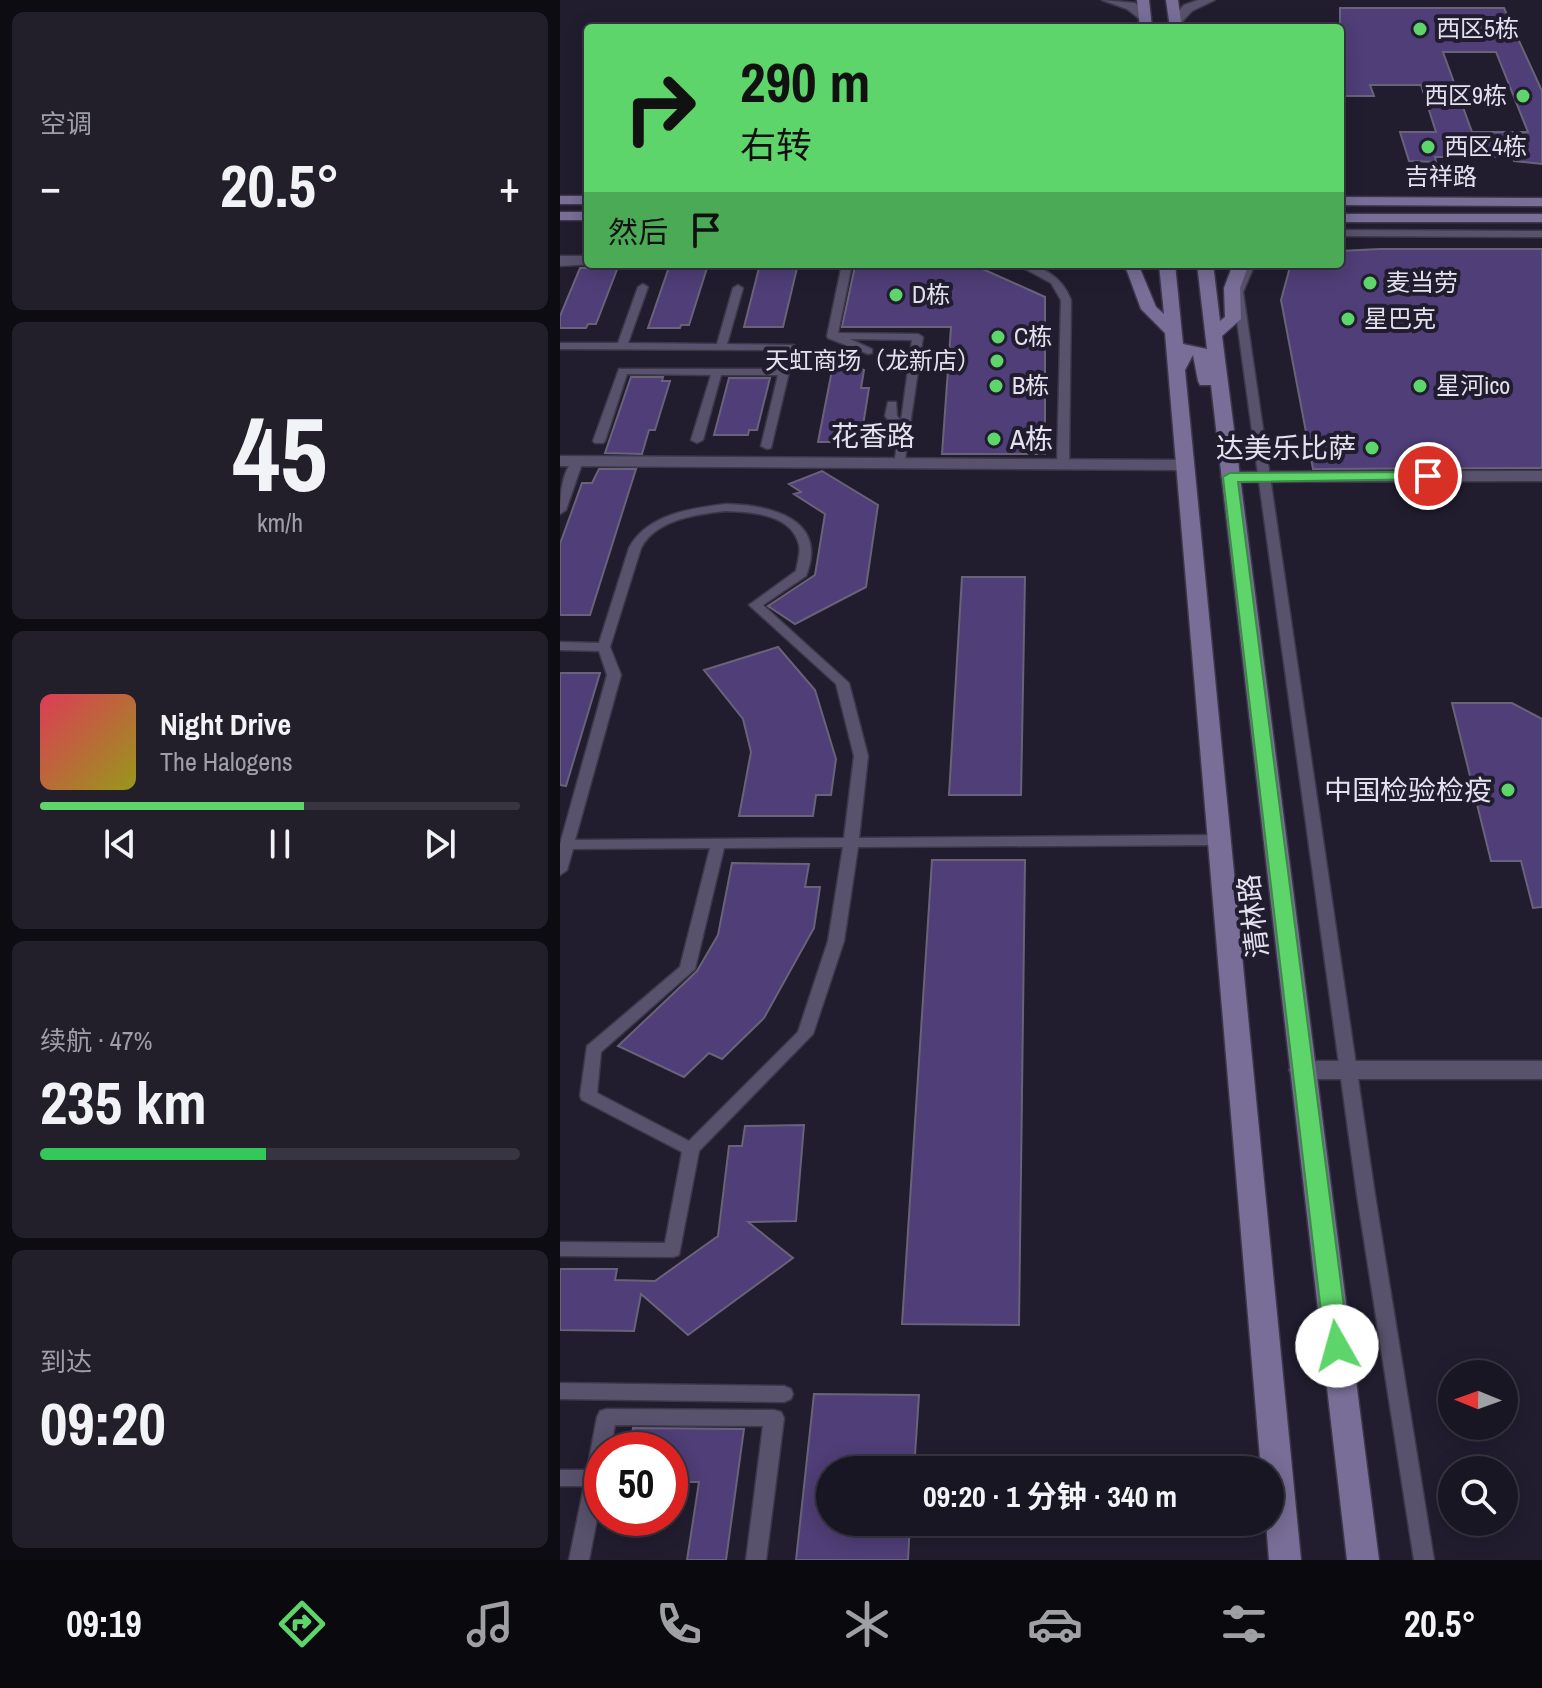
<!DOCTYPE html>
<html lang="zh">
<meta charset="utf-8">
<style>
body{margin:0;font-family:"Archivo Narrow","Noto Sans SC",sans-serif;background:#221f2b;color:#f1f3f6;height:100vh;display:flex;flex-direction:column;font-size:30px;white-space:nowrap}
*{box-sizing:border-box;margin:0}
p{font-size:26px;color:#9f9fa6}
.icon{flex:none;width:44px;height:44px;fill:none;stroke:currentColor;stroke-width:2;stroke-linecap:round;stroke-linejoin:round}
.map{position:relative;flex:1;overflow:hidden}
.side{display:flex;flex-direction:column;gap:12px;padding:12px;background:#0e0c13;width:560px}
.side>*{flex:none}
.hud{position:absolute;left:24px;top:24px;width:760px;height:244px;border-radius:8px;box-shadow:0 4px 20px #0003,0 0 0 2px #373541;background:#5ed56b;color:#111;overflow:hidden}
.needle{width:52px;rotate:271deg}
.tools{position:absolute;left:878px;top:1360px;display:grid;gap:16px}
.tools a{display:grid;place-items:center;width:80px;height:80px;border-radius:50%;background:#191623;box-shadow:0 4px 20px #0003,0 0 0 2px #373541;font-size:40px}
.speed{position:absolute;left:24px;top:1432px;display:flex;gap:16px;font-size:40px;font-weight:700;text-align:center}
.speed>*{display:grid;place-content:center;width:104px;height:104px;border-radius:50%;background:#191623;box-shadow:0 4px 20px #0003,0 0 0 2px #373541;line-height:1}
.speed .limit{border:12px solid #d22;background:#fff;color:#111}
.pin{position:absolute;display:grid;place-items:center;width:68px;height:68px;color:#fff;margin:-34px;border:4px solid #fff;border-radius:50%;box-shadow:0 2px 8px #0007}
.me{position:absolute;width:88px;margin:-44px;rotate:353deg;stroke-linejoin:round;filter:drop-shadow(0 0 6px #0008)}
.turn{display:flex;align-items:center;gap:28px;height:168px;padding:0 24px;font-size:36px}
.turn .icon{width:104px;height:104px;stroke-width:2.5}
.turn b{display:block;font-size:56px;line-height:68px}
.then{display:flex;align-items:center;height:76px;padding:0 24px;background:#0003;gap:16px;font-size:30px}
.big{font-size:60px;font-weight:700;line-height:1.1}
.side .card{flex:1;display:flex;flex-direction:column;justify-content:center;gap:12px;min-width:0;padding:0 28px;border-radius:12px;background:#221f2b}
.side .dial{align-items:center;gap:0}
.dial b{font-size:104px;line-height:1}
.song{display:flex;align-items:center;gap:24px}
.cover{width:96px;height:96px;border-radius:12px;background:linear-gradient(135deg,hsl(350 70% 55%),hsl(60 70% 35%))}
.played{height:8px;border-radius:4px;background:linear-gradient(90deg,#5ed56b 55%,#373541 55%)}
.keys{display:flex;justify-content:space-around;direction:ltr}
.heat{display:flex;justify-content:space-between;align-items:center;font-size:44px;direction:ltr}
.charge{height:12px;border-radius:6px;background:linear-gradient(90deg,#34c759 47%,#373541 0)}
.trip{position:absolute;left:256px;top:1456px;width:468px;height:80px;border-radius:40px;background:#191623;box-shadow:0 4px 20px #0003,0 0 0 2px #373541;font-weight:700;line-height:80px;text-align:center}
.tabs{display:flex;height:128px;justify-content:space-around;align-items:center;background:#0a090e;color:#9f9fa6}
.tabs .icon{width:56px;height:56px}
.tabs .on{color:#5ed56b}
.tabs b{font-size:36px;color:#f1f3f6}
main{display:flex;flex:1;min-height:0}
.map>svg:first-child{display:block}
.building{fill:#4f3e77;stroke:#686379;stroke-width:2;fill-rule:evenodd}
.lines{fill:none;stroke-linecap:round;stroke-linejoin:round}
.service-casing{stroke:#3c384a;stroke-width:3}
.minor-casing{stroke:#3c384a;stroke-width:3}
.tertiary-casing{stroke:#3c384a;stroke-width:3}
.secondary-casing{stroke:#3c384a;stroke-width:3}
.service{fill:#58526c;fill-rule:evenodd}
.minor{fill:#58526c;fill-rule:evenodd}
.tertiary{fill:#58526c;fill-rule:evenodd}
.secondary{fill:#786e97;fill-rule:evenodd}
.route{fill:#5ed56b;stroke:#3d8a46;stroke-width:2}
.poi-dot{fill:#5ed56b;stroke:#211d2f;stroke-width:3}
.labels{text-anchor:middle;stroke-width:8;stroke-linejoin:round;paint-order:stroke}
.far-poi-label{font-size:24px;fill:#e3e1ed;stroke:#211d2f;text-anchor:start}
.far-street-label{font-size:24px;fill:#e3e1ed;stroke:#211d2f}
.street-label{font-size:28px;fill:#e3e1ed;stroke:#211d2f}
.poi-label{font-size:28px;fill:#e3e1ed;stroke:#211d2f;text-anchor:end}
</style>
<main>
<section class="side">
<div class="card"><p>空调</p>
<div class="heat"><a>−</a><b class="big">20.5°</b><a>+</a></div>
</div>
<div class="card dial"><b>45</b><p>km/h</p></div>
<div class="card">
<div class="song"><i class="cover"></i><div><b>Night Drive</b><p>The Halogens</p></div></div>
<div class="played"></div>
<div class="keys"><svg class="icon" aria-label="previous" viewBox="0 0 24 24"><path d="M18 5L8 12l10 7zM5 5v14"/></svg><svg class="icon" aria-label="pause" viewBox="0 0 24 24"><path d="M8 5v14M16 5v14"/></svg><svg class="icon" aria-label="next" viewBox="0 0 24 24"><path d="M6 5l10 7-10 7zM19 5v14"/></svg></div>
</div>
<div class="card"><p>续航 · 47%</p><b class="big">235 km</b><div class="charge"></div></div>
<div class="card"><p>到达</p><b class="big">09:20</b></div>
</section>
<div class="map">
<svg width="982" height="1560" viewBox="0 0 982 1560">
<rect width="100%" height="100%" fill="#211d2f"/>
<!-- building -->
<path class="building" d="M780 8H944L982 91V164L954 161 953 157H875L876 162 849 161 840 132H876L861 85H810L814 96H780ZM883 52H936L968 132H912Z
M820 249H982V468L753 469 721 300 730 267 780 264V251Z
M295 266H416L485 297V454H382L391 327H282Z
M58 267 36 324H28L26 328H0V316L20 268Z
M109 267 147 268 129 325H121L120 328H88Z
M199 268H237L223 327H184Z
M275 355 304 370 301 388H309L301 438H292V442H258Z
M71 377H103L102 381H110L95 430H89L82 454 45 453Z
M169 378H210L197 430H189L188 435H154Z
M39 469H76L30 615H0V544L22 483H32Z
M262 471 318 505 306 587 235 624 208 606 255 575 265 514 234 494 241 492 229 484Z
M402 577H465L461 795H389Z
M218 647 255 690 276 759 271 795H256L253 816H179L191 752 183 719 144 670Z
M0 673H40L6 786 0 785Z
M892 703H952L982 719V907L973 908 961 861H931Z
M372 860H465L459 1325 342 1324Z
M172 863 249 864 245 887H260L254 928 204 1018 162 1059 149 1053 124 1077 58 1046 137 971 158 935Z
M244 1125 236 1221 188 1222 233 1258 128 1335 81 1294 74 1331 0 1330V1269H57L55 1280 95 1281 158 1236 169 1146H182L185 1126Z
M254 1394 359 1395 354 1470H270V1522H350L348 1560H236Z
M73 1428 184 1429 166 1560H127L139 1482H110V1450H69Z"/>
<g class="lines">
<!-- service casing -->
<g class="service-casing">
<path id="service" d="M780 230 982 231V237L780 236Z
M282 264H292L278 333 358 334 363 337 344 466H336L334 464 339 433 325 416 328 402H336L337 416 341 421 352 340 290 339 312 349V353L308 354 268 338 267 336Z
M456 264C481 264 502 276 511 300L509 465 503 468 497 465 501 300 491 283Z
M685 264H695L683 292 815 1195 874 1560H854L797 1195 673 292Z
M83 284 88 287 68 343 157 344 173 288 178 285 183 288 167 344 234 345 235 347 211 448 207 449 201 446 218 375H161L143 440 137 443 131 440 151 375 67 374 45 441 43 443H35L33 441 59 369H220L224 350 0 349V343H58L78 287Z
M17 458 23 461 6 510 0 514C0 497 2 466 17 458Z
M166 504C209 505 269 518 246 576L203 605 289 683 308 756 299 838 660 835 667 840 660 845 298 847 284 941 253 1034 139 1151 119 1255 113 1257 0 1256V1242L105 1243 122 1152 22 1100 20 1096 27 1046 120 967 150 848 13 849 7 870 0 875V844L47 675 39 651 0 650V642L39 643 69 548C87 514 132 508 166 504ZM166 511C192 512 232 514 239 545 241 553 237 563 236 571L189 605 276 684 294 756 284 838 15 840 61 675 50 647 81 548C96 519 138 514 166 511ZM283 847 268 941 238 1032 129 1141 37 1093 41 1052 135 969 164 848Z
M0 1383 224 1386 231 1389 233 1394 231 1399 224 1402 0 1399Z
M47 1409 214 1410 221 1412 224 1418 206 1560H186L203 1426 55 1425 50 1450H42V1493L29 1560H9L24 1486H0V1470H27L37 1417 40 1411Z"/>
</g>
<!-- minor casing -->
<g class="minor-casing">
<path id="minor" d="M0 256H28V264H34L0 266Z
M0 456 625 460 634 465 625 470 0 466Z
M982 471V481L670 482 661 477 670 472Z
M742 1061H982V1079H742L733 1076 729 1070 733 1064Z"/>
</g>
<!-- tertiary casing -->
<g class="tertiary-casing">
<path id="tertiary" d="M542 0 575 3 591 17 581 20 567 9Z
M638 0H655L632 11 619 25H611L609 22 624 5Z"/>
</g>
<!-- secondary casing -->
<g class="secondary-casing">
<path id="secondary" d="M577 0H589L592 28H580Z
M606 0H618L622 28H610Z
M0 196H28V204H0Z
M780 197 982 198V206L780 205Z
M0 212H28V220H0Z
M780 214H982V222H780Z
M561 264 579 266 596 307 604 314 599 264H615L623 344 647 349 637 264H653L660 321 665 317 664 288 673 264H689L680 288 681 319 662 336 819 1560H787L651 385H640L638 381 633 355 625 370 741 1560H709L706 1522H710V1470H701L605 333 581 309 567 271Z"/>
</g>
<!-- service -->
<use href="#service" class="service"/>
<!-- minor -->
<use href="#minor" class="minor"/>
<!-- tertiary -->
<use href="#tertiary" class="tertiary"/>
<!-- secondary -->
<use href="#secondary" class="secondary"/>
</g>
<!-- route -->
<path class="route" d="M868 472 875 476 873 479 678 482 789 1346 785 1352 777 1355 768 1352 765 1346 663 477 670 473Z"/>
<!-- markers -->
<g class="poi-dot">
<circle cx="860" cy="29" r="8"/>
<circle cx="963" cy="96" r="8"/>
<circle cx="868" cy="147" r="8"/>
<circle cx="810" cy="283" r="8"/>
<circle cx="336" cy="295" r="8"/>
<circle cx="788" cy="319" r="8"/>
<circle cx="438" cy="337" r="8"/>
<circle cx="437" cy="361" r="8"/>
<circle cx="436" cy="386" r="8"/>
<circle cx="860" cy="386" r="8"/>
<circle cx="434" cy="439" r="8"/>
<circle cx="812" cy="448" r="8"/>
<circle cx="948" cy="790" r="8"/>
</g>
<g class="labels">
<!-- far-poi labels -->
<g class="far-poi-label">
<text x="876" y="37">西区5栋</text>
<text x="947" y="104" text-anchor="end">西区9栋</text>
<text x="884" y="155">西区4栋</text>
<text x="826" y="291">麦当劳</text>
<text x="352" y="303">D栋</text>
<text x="804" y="327">星巴克</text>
<text x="454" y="345">C栋</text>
<text x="421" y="369" text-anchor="end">天虹商场（龙新店）</text>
<text x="452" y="394">B栋</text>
<text x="876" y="394">星河ico</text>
</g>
<!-- far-street labels -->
<g class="far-street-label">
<text x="881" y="185">吉祥路</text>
</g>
<!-- street labels -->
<g class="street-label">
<text x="313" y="446">花香路</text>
<text transform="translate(693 916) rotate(-97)" y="10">清林路</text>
</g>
<!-- poi labels -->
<g class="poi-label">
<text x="450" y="449" text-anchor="start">A栋</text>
<text x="796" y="458">达美乐比萨</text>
<text x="932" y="800">中国检验检疫</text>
</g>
</g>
</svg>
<div class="tools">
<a><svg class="needle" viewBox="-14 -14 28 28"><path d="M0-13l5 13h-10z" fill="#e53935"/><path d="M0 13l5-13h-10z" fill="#9f9fa6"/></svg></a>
<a><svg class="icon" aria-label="search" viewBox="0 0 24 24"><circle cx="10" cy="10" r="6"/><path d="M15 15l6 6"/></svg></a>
</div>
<div class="speed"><div class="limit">50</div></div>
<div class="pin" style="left:868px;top:476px;background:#d93025"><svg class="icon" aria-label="arrive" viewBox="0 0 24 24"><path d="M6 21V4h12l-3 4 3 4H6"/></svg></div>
<svg class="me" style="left:777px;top:1346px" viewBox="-20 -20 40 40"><circle r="19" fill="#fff"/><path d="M0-13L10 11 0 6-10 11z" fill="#5ed56b"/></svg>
<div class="trip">09:20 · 1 分钟 · 340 m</div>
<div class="hud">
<div class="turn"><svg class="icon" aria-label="right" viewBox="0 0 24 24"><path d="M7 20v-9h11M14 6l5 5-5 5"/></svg><div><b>290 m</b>右转</div></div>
<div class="then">然后<svg class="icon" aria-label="arrive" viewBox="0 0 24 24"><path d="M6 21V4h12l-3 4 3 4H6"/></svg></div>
</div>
</div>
</main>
<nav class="tabs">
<b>09:19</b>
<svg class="icon on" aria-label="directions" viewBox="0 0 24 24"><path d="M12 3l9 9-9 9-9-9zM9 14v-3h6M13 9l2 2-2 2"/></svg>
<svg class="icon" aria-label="music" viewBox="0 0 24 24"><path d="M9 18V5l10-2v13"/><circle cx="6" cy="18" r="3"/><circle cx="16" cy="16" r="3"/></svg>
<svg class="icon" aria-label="phone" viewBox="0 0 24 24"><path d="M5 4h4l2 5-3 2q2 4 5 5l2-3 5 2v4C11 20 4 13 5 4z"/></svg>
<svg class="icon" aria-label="climate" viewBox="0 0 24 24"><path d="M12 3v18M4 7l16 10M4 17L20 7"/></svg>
<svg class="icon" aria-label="car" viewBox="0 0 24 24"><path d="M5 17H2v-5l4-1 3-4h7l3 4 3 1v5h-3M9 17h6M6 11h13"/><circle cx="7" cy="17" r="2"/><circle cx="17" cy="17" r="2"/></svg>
<svg class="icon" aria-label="filters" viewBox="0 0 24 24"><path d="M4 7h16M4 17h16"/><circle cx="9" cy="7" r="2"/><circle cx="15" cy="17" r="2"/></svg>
<b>20.5°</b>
</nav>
